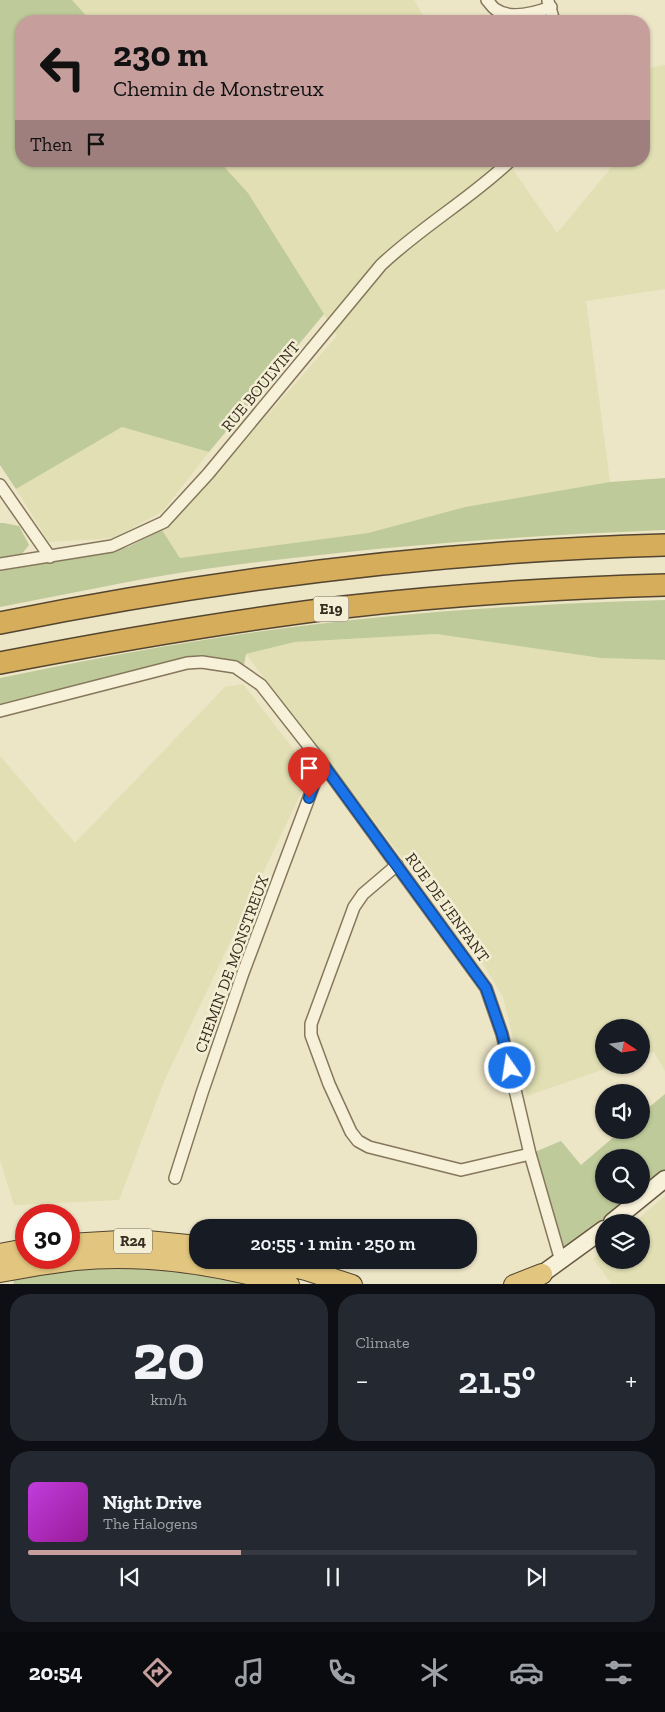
<!DOCTYPE html>
<meta charset="utf-8">
<style>
body{margin:0;font-family:"Zilla Slab",serif;background:#242831;color:#f1f3f6;height:100vh;display:flex;flex-direction:column;font-size:19px;white-space:nowrap}
*{box-sizing:border-box;margin:0}
p{font-size:16px;color:#9ea1a6}
.icon{flex:none;width:28px;height:28px;fill:none;stroke:currentColor;stroke-width:2;stroke-linecap:round;stroke-linejoin:round}
.map{position:relative;height:1284px;overflow:hidden}
.details{display:flex;flex-direction:column;gap:10px;padding:10px;background:#0d0f14;flex:1}
.details>*{flex:none}
.guide{position:absolute;left:15px;top:15px;width:635px;height:152px;border-radius:20px;box-shadow:0 1px 4px #0004;background:#c69f9d;color:#111;overflow:hidden}
.needle{width:32px;rotate:103deg}
.fabs{position:absolute;left:595px;top:1019px;display:grid;gap:10px}
.fabs a{display:grid;place-items:center;width:55px;height:55px;border-radius:50%;background:#171b24;box-shadow:0 1px 4px #0004;font-size:25px}
.speed{position:absolute;left:15px;top:1204px;display:flex;gap:10px;font-size:25px;font-weight:700;text-align:center}
.speed>*{display:grid;place-content:center;width:65px;height:65px;border-radius:50%;background:#171b24;box-shadow:0 1px 4px #0004;line-height:1}
.speed .limit{border:8px solid #d22;background:#fff;color:#111}
.pin{position:absolute;display:grid;place-items:center;width:42px;height:42px;color:#fff;margin:-51px -21px;border-radius:50% 50% 50% 0;rotate:-45deg;box-shadow:0 0 5px #0007}
.pin .icon{rotate:45deg}
.me{position:absolute;width:55px;margin:-28px;rotate:347deg;stroke-linejoin:round;filter:drop-shadow(0 0 4px #0008)}
.turn{display:flex;align-items:center;gap:18px;height:105px;padding:0 15px;font-size:22px}
.turn .icon{width:65px;height:65px;stroke-width:2.5}
.turn b{display:block;font-size:35px;line-height:42px}
.then{display:flex;align-items:center;height:48px;padding:0 15px;background:#0003;gap:10px;font-size:19px}
.big{font-size:38px;font-weight:600;line-height:1.1}
.details .tile{flex:1;display:flex;flex-direction:column;justify-content:center;gap:8px;min-width:0;padding:0 18px;border-radius:20px;background:#242831}
.details .dial{align-items:center;gap:0}
.dial b{font-size:65px;line-height:1}
.song{display:flex;align-items:center;gap:15px}
.cover{width:60px;height:60px;border-radius:8px;background:linear-gradient(135deg,hsl(290 70% 55%),hsl(300 70% 35%))}
.played{height:5px;border-radius:2px;background:linear-gradient(90deg,#c69f9d 35%,#363941 35%)}
.keys{display:flex;justify-content:space-around;direction:ltr}
.heat{display:flex;justify-content:space-between;align-items:center;font-size:28px;direction:ltr}
.details .tiles{flex:1;display:grid;gap:10px;grid-template-columns:1fr 1fr}
.tile:last-child{grid-column:span 2}
.trip{position:absolute;left:189px;top:1219px;width:288px;height:50px;border-radius:20px;background:#171b24;box-shadow:0 1px 4px #0004;font-weight:600;line-height:50px;text-align:center}
.dock{display:flex;height:80px;justify-content:space-around;align-items:center;background:#090b0e;color:#9ea1a6}
.dock .icon{width:35px;height:35px}
.dock .active{color:#c69f9d}
.dock b{font-size:22px;color:#f1f3f6}
.map>svg:first-child{display:block}
.farmland{fill:#e1dfb3}
.green{fill:#bfca9a;fill-rule:evenodd}
.lines{fill:none;stroke-linecap:round;stroke-linejoin:round}
.minor-casing{stroke:#86775c;stroke-width:14}
.secondary-casing{stroke:#685840;stroke-width:19}
.trunk-casing{stroke:#544530;stroke-width:22}
.motorway-casing{stroke:#544530;stroke-width:24}
.minor{stroke:#f7f1d9;stroke-width:11}
.secondary{stroke:#f7f1d9;stroke-width:16}
.trunk{stroke:#e2c57e;stroke-width:20}
.motorway{stroke:#d6ad5b;stroke-width:21}
.route-casing{stroke:#114b97;stroke-width:12}
.route{stroke:#1a73e8;stroke-width:9}
.labels{text-anchor:middle;stroke-width:5;stroke-linejoin:round;paint-order:stroke}
.shield{fill:#f4eed5;stroke:#706756;stroke-width:1}
.shield-label{font-size:15px;font-weight:bold;fill:#372d1f}
.street-label{font-size:16px;fill:#372d1f;stroke:#f4eed5}
</style>
<div class="map">
<svg width="665" height="1285" viewBox="0 0 665 1285">
<rect width="100%" height="100%" fill="#ece5c6"/>
<!-- farmland -->
<path class="farmland" d="M72 0H414L426 21H91Z
M665 65V289L586 301 610 482 465 507 368 533 180 558 162 530 188 505 337 336 248 193 219 161H507L557 233 610 169 613 161H644V69Z
M122 427 209 452 163 511 114 538 49 542 16 489Z
M436 634 601 658 665 660V1071L654 1052 641 1056V1028H604V1065H616L527 1096 503 997 480 959 246 654 295 642Z
M243 684 311 772 165 1079 119 1200 14 1205 0 1160V756L75 843 225 687Z
M665 1196V1284H612L593 1259 604 1250V1260H641V1222H635Z"/>
<!-- green -->
<path class="green" d="M0 0H72L91 21H21V161H219L248 193 324 314 209 452 122 427 16 489 0 465Z
M665 478V530C511 536 357 548 205 569 136 579 68 594 0 607V571L67 560 128 547 162 530 180 558 368 533 465 507 610 482Z
M0 523H4L19 526 29 545 21 555 0 558Z
M665 600V660L601 658 436 634 295 642 246 654 244 665 207 657 180 661 0 707V678C72 663 144 649 216 638 364 615 515 604 665 600Z
M665 1094V1185L561 1261 530 1154 561 1141 581 1165 622 1130H641V1114ZM604 1158H641V1195H604Z
M111 1258 289 1284H14L10 1268Z"/>
<g class="lines">
<!-- minor casing -->
<g class="minor-casing">
<path id="minor" d="M487 0C490 3 492 7 495 9 510 20 535 13 551 7
M548 1 554 21
M0 485 50 557
M0 564 112 546 164 522 208 474 381 265C421 227 470 199 510 161
M0 711 187 663 202 662 235 667 261 685 322 763 486 988 502 1034 530 1154 561 1261
M397 865 363 894 354 907 311 1024V1035L329 1084 351 1132 358 1141 369 1147 461 1170 530 1154
M175 1178 202 1093 243 973 322 763"/>
</g>
<!-- secondary casing -->
<g class="secondary-casing">
<path id="secondary" d="M612 1222 665 1179
M542 1274 604 1229"/>
</g>
<!-- trunk casing -->
<g class="trunk-casing">
<path id="trunk" d="M69 1244 137 1240 198 1246
M0 1254 26 1249
M265 1260 306 1270 352 1285
M0 1272C25 1267 50 1263 75 1260 146 1253 221 1265 289 1285
M514 1285 542 1274"/>
</g>
<!-- motorway casing -->
<g class="motorway-casing">
<path id="motorway" d="M0 623C219 579 441 551 665 545
M0 663C114 641 229 621 344 607 450 595 558 588 665 585"/>
</g>
<!-- minor -->
<use href="#minor" class="minor"/>
<!-- secondary -->
<use href="#secondary" class="secondary"/>
<!-- trunk -->
<use href="#trunk" class="trunk"/>
<!-- motorway -->
<use href="#motorway" class="motorway"/>
</g>
<g class="lines">
<!-- route casing -->
<g class="route-casing">
<path id="route" d="M309 798 322 763 486 988 502 1034 510 1068"/>
</g>
<!-- route -->
<use href="#route" class="route"/>
</g>
<g class="labels">
<!-- shield labels -->
<g class="shield">
<rect x="313.5" y="596.5" width="35" height="25" rx="4"/>
<rect x="114" y="1228.5" width="38" height="25" rx="4"/>
</g>
<g class="shield-label">
<text x="331" y="614">E19</text>
<text x="133" y="1246">R24</text>
</g>
<!-- street labels -->
<g class="street-label">
<text transform="translate(260 386) rotate(-50)" y="6">RUE BOULVINT</text>
<text transform="translate(448 907) rotate(54)" y="6">RUE DE L'ENFANT</text>
<text transform="translate(231 964) rotate(-70)" y="6">CHEMIN DE MONSTREUX</text>
</g>
</g>
</svg>
<div class="fabs">
<a><svg class="needle" viewBox="-14 -14 28 28"><path d="M0-13l5 13h-10z" fill="#e53935"/><path d="M0 13l5-13h-10z" fill="#9ea1a6"/></svg></a>
<a><svg class="icon" aria-label="sound" viewBox="0 0 24 24"><path d="M4 9h4l5-4v14l-5-4H4zM17 9q2 3 0 6"/></svg></a>
<a><svg class="icon" aria-label="search" viewBox="0 0 24 24"><circle cx="10" cy="10" r="6"/><path d="M15 15l6 6"/></svg></a>
<a><svg class="icon" aria-label="layers" viewBox="0 0 24 24"><path d="M12 4l9 5-9 5-9-5zM3 14l9 5 9-5"/></svg></a>
</div>
<div class="speed"><div class="limit">30</div></div>
<div class="pin" style="left:309px;top:798px;background:#d93025"><svg class="icon" aria-label="arrive" viewBox="0 0 24 24"><path d="M6 21V4h12l-3 4 3 4H6"/></svg></div>
<svg class="me" style="left:510px;top:1068px" viewBox="-20 -20 40 40"><circle r="17" fill="#1a73e8" stroke="#fff" stroke-width="3"/><path d="M0-11L8 9 0 5-8 9z" fill="#fff"/></svg>
<div class="trip">20:55 · 1 min · 250 m</div>
<div class="guide">
<div class="turn"><svg class="icon" aria-label="left" viewBox="0 0 24 24"><path d="M17 20v-9H6M10 6l-5 5 5 5"/></svg><div><b>230 m</b>Chemin de Monstreux</div></div>
<div class="then">Then<svg class="icon" aria-label="arrive" viewBox="0 0 24 24"><path d="M6 21V4h12l-3 4 3 4H6"/></svg></div>
</div>
</div>
<section class="details">
<div class="tiles">
<div class="tile dial"><b>20</b><p>km/h</p></div>
<div class="tile"><p>Climate</p>
<div class="heat"><a>−</a><b class="big">21.5°</b><a>+</a></div>
</div>
<div class="tile">
<div class="song"><i class="cover"></i><div><b>Night Drive</b><p>The Halogens</p></div></div>
<div class="played"></div>
<div class="keys"><svg class="icon" aria-label="previous" viewBox="0 0 24 24"><path d="M18 5L8 12l10 7zM5 5v14"/></svg><svg class="icon" aria-label="pause" viewBox="0 0 24 24"><path d="M8 5v14M16 5v14"/></svg><svg class="icon" aria-label="next" viewBox="0 0 24 24"><path d="M6 5l10 7-10 7zM19 5v14"/></svg></div>
</div>
</div>
</section>
<nav class="dock">
<b>20:54</b>
<svg class="icon active" aria-label="directions" viewBox="0 0 24 24"><path d="M12 3l9 9-9 9-9-9zM9 14v-3h6M13 9l2 2-2 2"/></svg>
<svg class="icon" aria-label="music" viewBox="0 0 24 24"><path d="M9 18V5l10-2v13"/><circle cx="6" cy="18" r="3"/><circle cx="16" cy="16" r="3"/></svg>
<svg class="icon" aria-label="phone" viewBox="0 0 24 24"><path d="M5 4h4l2 5-3 2q2 4 5 5l2-3 5 2v4C11 20 4 13 5 4z"/></svg>
<svg class="icon" aria-label="climate" viewBox="0 0 24 24"><path d="M12 3v18M4 7l16 10M4 17L20 7"/></svg>
<svg class="icon" aria-label="car" viewBox="0 0 24 24"><path d="M5 17H2v-5l4-1 3-4h7l3 4 3 1v5h-3M9 17h6M6 11h13"/><circle cx="7" cy="17" r="2"/><circle cx="17" cy="17" r="2"/></svg>
<svg class="icon" aria-label="filters" viewBox="0 0 24 24"><path d="M4 7h16M4 17h16"/><circle cx="9" cy="7" r="2"/><circle cx="15" cy="17" r="2"/></svg>
</nav>
